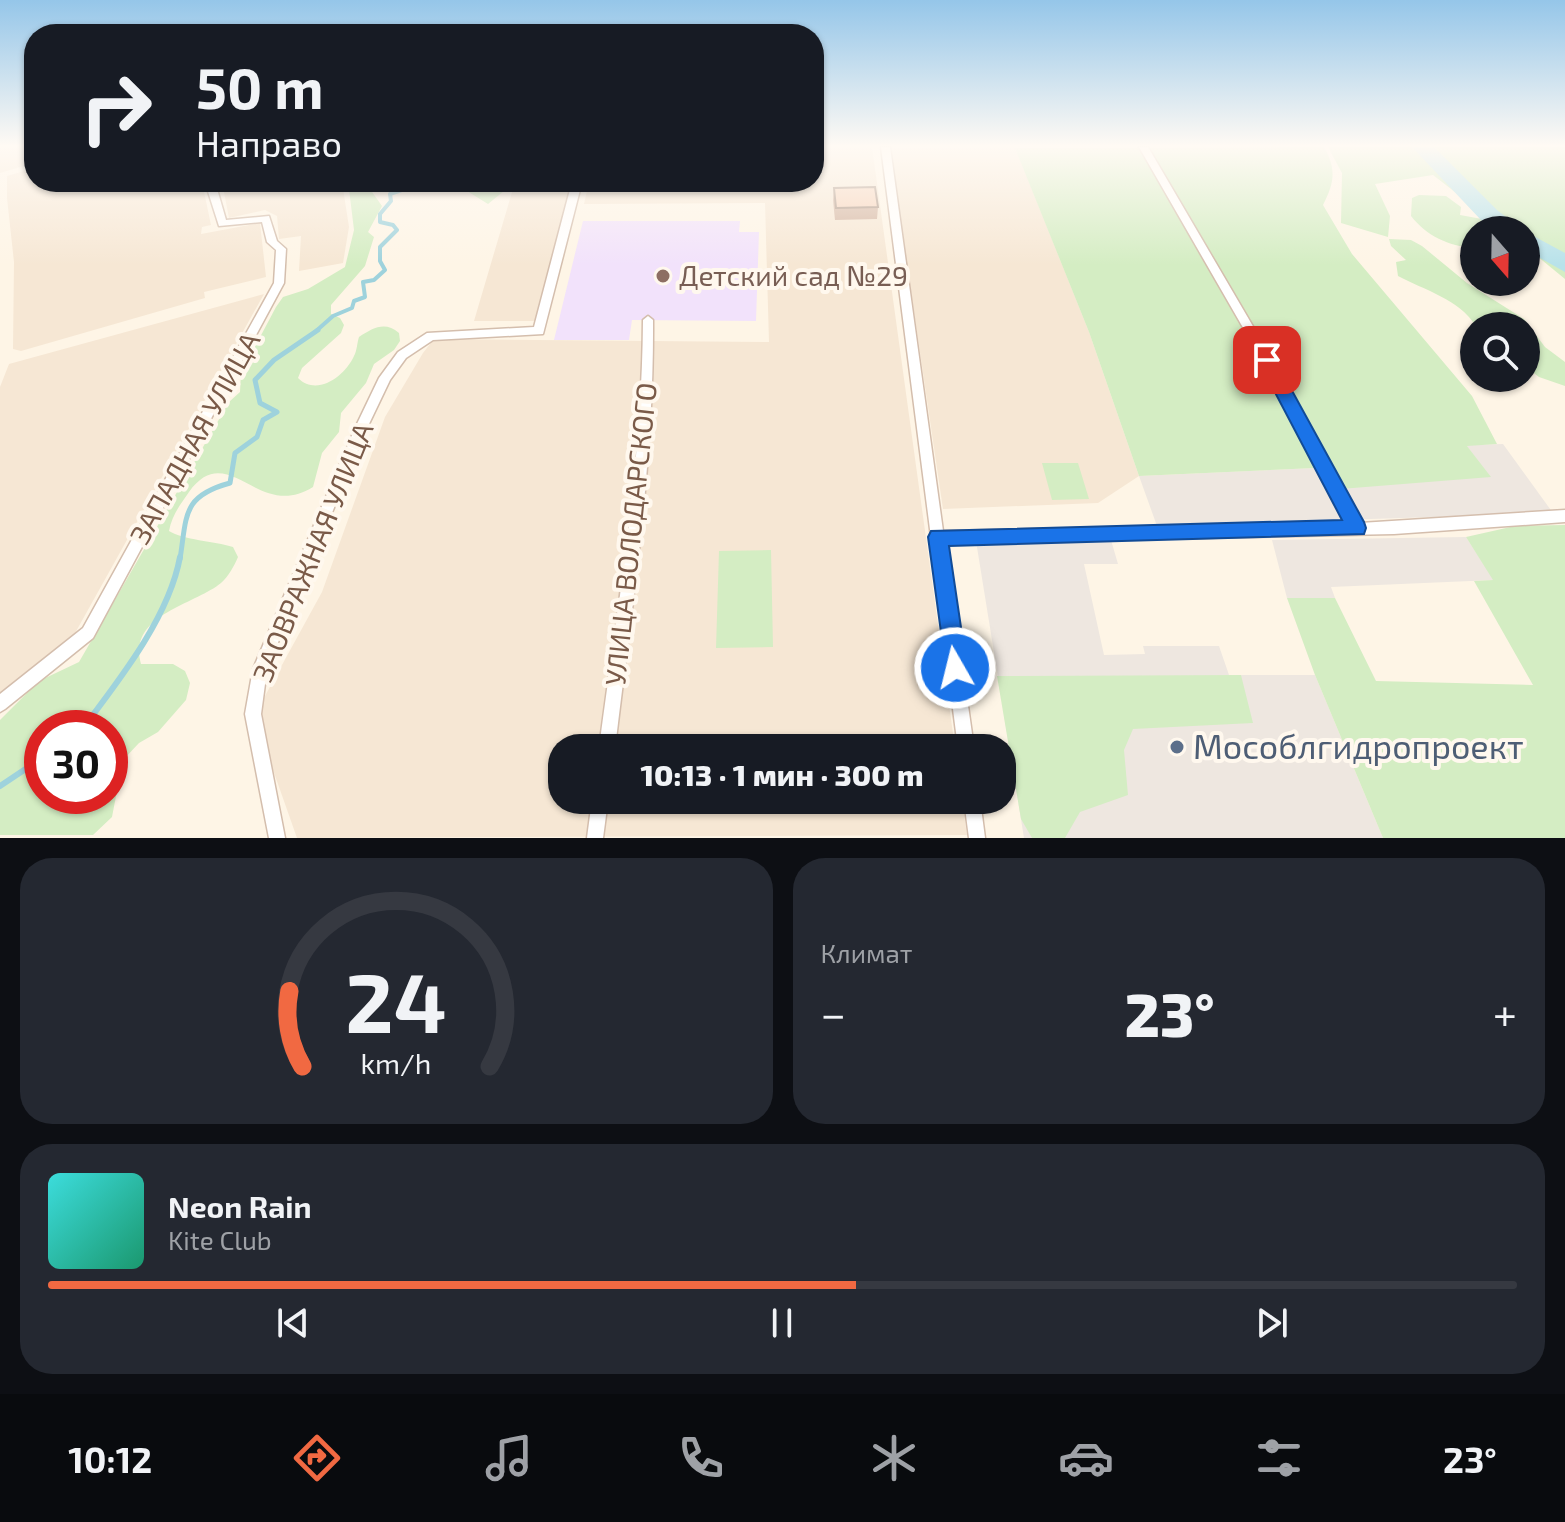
<!DOCTYPE html>
<html lang="ru">
<meta charset="utf-8">
<style>
body{margin:0;font-family:"Exo 2",sans-serif;background:#242831;color:#f1f3f6;height:100vh;display:flex;flex-direction:column;font-size:30px;white-space:nowrap}
*{box-sizing:border-box;margin:0}
p{font-size:26px;color:#9ea1a6}
.icon{flex:none;width:44px;height:44px;fill:none;stroke:currentColor;stroke-width:2;stroke-linecap:round;stroke-linejoin:round}
.map{position:relative;height:838px;overflow:hidden}
.sheet{display:flex;flex-direction:column;gap:20px;padding:20px;background:#0d0f14;flex:1}
.sheet>*{flex:none}
.hud{position:absolute;left:24px;top:24px;width:800px;height:168px;border-radius:32px;box-shadow:0 2px 6px #0004;background:#171b24;color:#f1f3f6;overflow:hidden}
.needle{width:52px;rotate:160deg}
.tools{position:absolute;left:1460px;top:216px;display:grid;gap:16px}
.tools a{display:grid;place-items:center;width:80px;height:80px;border-radius:50%;background:#171b24;box-shadow:0 2px 6px #0004;font-size:40px}
.speed{position:absolute;left:24px;top:710px;display:flex;gap:16px;font-size:40px;font-weight:700;text-align:center}
.speed>*{display:grid;place-content:center;width:104px;height:104px;border-radius:50%;background:#171b24;box-shadow:0 2px 6px #0004;line-height:1}
.speed .limit{border:12px solid #d22;background:#fff;color:#111}
.pin{position:absolute;display:grid;place-items:center;width:68px;height:68px;color:#fff;margin:-34px;border-radius:16px;box-shadow:0 4px 12px #0006}
.me{position:absolute;width:88px;margin:-44px;rotate:352deg;stroke-linejoin:round;filter:drop-shadow(0 0 6px #0008)}
.turn{display:flex;align-items:center;gap:28px;height:168px;padding:0 40px;font-size:36px}
.turn .icon{width:104px;height:104px;stroke-width:2.5}
.turn b{display:block;font-size:56px;line-height:68px}
.big{font-size:60px;font-weight:800;line-height:1.1}
.sheet .tile{flex:1;display:flex;flex-direction:column;justify-content:center;gap:12px;min-width:0;padding:0 28px;border-radius:32px;background:#242831}
.sheet .dial{align-items:center;gap:0}
.dial svg{height:208px;overflow:visible;fill:none;stroke:#363941;stroke-width:7;stroke-linecap:round;text-anchor:middle}
.dial text{fill:#f1f3f6;stroke:none}
.song{display:flex;align-items:center;gap:24px}
.cover{width:96px;height:96px;border-radius:12px;background:linear-gradient(135deg,hsl(180 70% 55%),hsl(160 70% 35%))}
.played{height:8px;border-radius:4px;background:linear-gradient(90deg,#f16942 55%,#363941 55%)}
.keys{display:flex;justify-content:space-around;direction:ltr}
.heat{display:flex;justify-content:space-between;align-items:center;font-size:44px;direction:ltr}
.sheet .tiles{flex:1;display:grid;gap:20px;grid-template-columns:1fr 1fr}
.tile:last-child{grid-column:span 2}
.trip{position:absolute;left:548px;top:734px;width:468px;height:80px;border-radius:32px;background:#171b24;box-shadow:0 2px 6px #0004;font-weight:800;line-height:80px;text-align:center}
.dock{display:flex;height:128px;justify-content:space-around;align-items:center;background:#090b0e;color:#9ea1a6}
.dock .icon{width:56px;height:56px}
.dock .active{color:#f16942}
.dock b{font-size:36px;color:#f1f3f6}
.map>svg:first-child{display:block}
.residential{fill:#f6e7d4}
.industrial{fill:#eee7e0}
.education{fill:#f2e2fb}
.green{fill:#d4edc3;fill-rule:evenodd}
.lines{fill:none;stroke-linecap:round;stroke-linejoin:round}
.stream-far2{stroke:#9ed2dc;stroke-width:4}
.stream-far1{stroke:#9ed2dc;stroke-width:5}
.stream{stroke:#9ed2dc;stroke-width:6}
.river{fill:#b8e2ea;fill-rule:evenodd}
.street-casing{stroke:#d4bead;stroke-width:3}
.street{fill:#fff;fill-rule:evenodd}
.wall{fill:#d4b5a1}
.building{fill:#f6d3bb;stroke:#ac9483;stroke-width:2}
.route{fill:#1a73e8;stroke:#114b97;stroke-width:2}
.education-dot{fill:#8d6e63;stroke:#fff8ee;stroke-width:3}
.service-dot{fill:#5c6f8a;stroke:#fff8ee;stroke-width:3}
.labels{text-anchor:middle;stroke-width:8;stroke-linejoin:round;paint-order:stroke}
.education-label{font-size:28px;fill:#785e54;stroke:#fff8ee;text-anchor:start}
.street-label{font-size:28px;fill:#7a5a48;stroke:#fff8ee}
.near-service-label{font-size:34px;fill:#4e5e75;stroke:#fff8ee;text-anchor:start}
</style>
<div class="map">
<svg width="1565" height="838" viewBox="0 0 1565 838">
<rect width="100%" height="100%" fill="#fef5e6"/>
<!-- residential -->
<path class="residential" d="M0 147H34V163L0 173Z
M814 147H872L955 748H562V800H962L967 835 297 838 254 716 322 592 385 417 423 353 434 339 769 342 765 203 584 204 589 182H814Z
M1015 147 1089 332 1139 476 1098 503 943 509 890 148Z
M34 168V182H202L211 225 202 227 201 234 260 223 266 277 204 292 205 298 139 317 21 351 13 349 14 262 7 198V176Z
M222 182H342L349 227 343 263 299 271 301 236 279 239 277 216 265 210 229 218Z
M515 182H571L537 321H474Z
M264 294 74 635 0 693V387L9 364Z"/>
<!-- industrial -->
<path class="industrial" d="M1503 444 1553 513 1157 526 1139 476 1315 468 1490 477 1466 445Z
M1466 537 1494 580 1331 587 1335 598H1287L1272 540Z
M1111 540 1118 564H1084L1104 655 1145 654 1143 646H1219L1229 675H1315L1383 838H1024L976 541Z"/>
<!-- education -->
<path class="education" d="M583 221H740L739 232H759L756 321 632 320 629 340H554Z"/>
<!-- green -->
<path class="green" d="M1324 147C1337 170 1334 183 1323 205L1352 254 1472 396 1497 444 1467 446 1491 477 1328 490 1315 468 1139 476 1089 332 1015 148Z
M1565 147V279L1526 247V230H1504L1433 175 1375 184 1390 216 1388 237 1341 223 1342 173 1328 147Z
M365 182 382 206 368 232 374 237 365 266 331 305V314L340 318 344 325 341 333 302 368 298 378C317 397 345 376 354 356 357 351 357 343 359 337 373 328 385 321 399 333L400 341 394 350 374 364 366 383 341 413 339 432 322 453 313 487C258 522 228 438 189 492 180 505 172 515 169 531 183 540 214 541 233 547L238 557C234 566 229 576 221 583 194 605 127 615 141 664H173L185 671 190 683 186 700 158 732 139 743 123 760 112 817 93 835H0V720L39 681 79 662 229 402 240 392 241 373 276 307 283 297 308 289 345 267 354 230 349 189 353 183ZM42 728H110V796H42Z
M467 182H508L504 191 488 204 467 191Z
M1419 195 1446 196 1461 207 1460 215 1482 219 1483 227 1468 234 1474 238V248C1448 246 1427 236 1411 216L1412 198Z
M1389 239 1411 240 1422 246 1467 283 1524 319 1545 347 1565 362V386L1539 377 1526 367V326H1476C1459 299 1424 290 1398 276L1396 262 1406 260 1391 246Z
M1042 463H1078L1089 499 1052 500Z
M1565 525V838H1383L1315 675 1287 598H1335L1376 681 1533 685 1474 581 1493 580 1466 537 1515 526Z
M771 550 773 647 716 648 719 551Z
M1241 675 1253 723 1133 729 1124 750 1128 795 1080 812 1065 838H1032L1021 819 997 676Z"/>
<g class="lines">
<!-- stream-far2 -->
<path class="stream-far2" d="M315 332 333 316 352 308 354 301 365 297 363 282 374 280 385 270 380 261V247L397 230 393 225 380 222V214L391 201 390 194 413 186 411 182"/>
<!-- stream-far1 -->
<path class="stream-far1" d="M180 559C187 515 182 496 230 483L235 453 257 437 263 420 277 412 260 403 255 380 274 360 318 330"/>
<!-- stream -->
<path class="stream" d="M83 728C120 679 169 617 180 557
M0 786 42 758"/>
<!-- river -->
<path class="river" d="M1412 147H1434L1497 210 1523 230H1496L1481 220Z
M1526 232 1565 253V272L1526 250Z"/>
<!-- street casing -->
<g class="street-casing">
<path id="street" d="M881 147H890L943 531 1347 523 1276 385 1139 147H1148L1285 381 1360 523 1565 510V522L1394 534 945 543 974 748H958Z
M205 182H215L226 220 269 216 277 241 286 249 284 283 93 638 5 709 0 712V694L83 628 274 283 276 250 267 242 262 222 219 226Z
M572 182H582L543 334 433 340 406 358 390 380 368 426 267 669 261 714 285 838H269L245 714 253 669 356 426 379 378 398 352 427 333 534 327Z
M648 316 653 320C654 464 632 605 615 748H599C618 605 642 464 643 320Z
M592 800H608L603 838H587Z
M964 800H980L985 838H969Z"/>
</g>
<!-- street -->
<use href="#street" class="street"/>
</g>
<!-- wall -->
<path class="wall" d="M834 188 878 207 877 219 835 220 833 200Z"/>
<!-- building -->
<path class="building" d="M875 187 878 207 836 208 834 188Z"/>
<!-- sky -->
<linearGradient id="sky" x2="0" y2="1"><stop stop-color="#95c6e9"/><stop offset="0.55" stop-color="#fffaf4"/><stop offset="1" stop-color="#fffaf4" stop-opacity="0"/></linearGradient>
<rect width="1565" height="265" fill="url(#sky)"/>
<!-- route -->
<path class="route" d="M1267 354 1273 356 1364 522 1366 528 1364 534 949 546 967 668 963 676 955 679 947 676 928 537 931 531 1342 520 1258 360Z"/>
<!-- markers -->
<circle class="education-dot" cx="663" cy="276" r="8"/>
<circle class="service-dot" cx="1177" cy="747" r="8"/>
<g class="labels">
<!-- education labels -->
<g class="education-label">
<text x="679" y="286">Детский сад №29</text>
</g>
<!-- street labels -->
<g class="street-label">
<text transform="translate(195 438) rotate(-61)" y="10">ЗАПАДНАЯ УЛИЦА</text>
<text transform="translate(631 534) rotate(-84)" y="10">УЛИЦА ВОЛОДАРСКОГО</text>
<text transform="translate(313 552) rotate(-68)" y="10">ЗАОВРАЖНАЯ УЛИЦА</text>
</g>
<!-- near-service labels -->
<g class="near-service-label">
<text x="1193" y="759">Мособлгидропроект</text>
</g>
</g>
</svg>
<div class="tools">
<a><svg class="needle" viewBox="-14 -14 28 28"><path d="M0-13l5 13h-10z" fill="#e53935"/><path d="M0 13l5-13h-10z" fill="#9ea1a6"/></svg></a>
<a><svg class="icon" aria-label="search" viewBox="0 0 24 24"><circle cx="10" cy="10" r="6"/><path d="M15 15l6 6"/></svg></a>
</div>
<div class="speed"><div class="limit">30</div></div>
<div class="pin" style="left:1267px;top:360px;background:#d93025"><svg class="icon" aria-label="arrive" viewBox="0 0 24 24"><path d="M6 21V4h12l-3 4 3 4H6"/></svg></div>
<svg class="me" style="left:955px;top:668px" viewBox="-20 -20 40 40"><circle r="17" fill="#1a73e8" stroke="#fff" stroke-width="3"/><path d="M0-11L8 9 0 5-8 9z" fill="#fff"/></svg>
<div class="trip">10:13 · 1 мин · 300 m</div>
<div class="hud">
<div class="turn"><svg class="icon" aria-label="right" viewBox="0 0 24 24"><path d="M7 20v-9h11M14 6l5 5-5 5"/></svg><div><b>50 m</b>Направо</div></div>
</div>
</div>
<section class="sheet">
<div class="tiles">
<div class="tile dial"><svg viewBox="0 0 100 80">
<path d="M14 69A42 42 0 1 1 86 69"/>
<path d="M14 69A42 42 0 0 1 9 40" stroke="#f16942"/>
<text x="50" y="56" font-size="32" font-weight="700">24</text>
<text x="50" y="72" font-size="11">km/h</text>
</svg></div>
<div class="tile"><p>Климат</p>
<div class="heat"><a>−</a><b class="big">23°</b><a>+</a></div>
</div>
<div class="tile">
<div class="song"><i class="cover"></i><div><b>Neon Rain</b><p>Kite Club</p></div></div>
<div class="played"></div>
<div class="keys"><svg class="icon" aria-label="previous" viewBox="0 0 24 24"><path d="M18 5L8 12l10 7zM5 5v14"/></svg><svg class="icon" aria-label="pause" viewBox="0 0 24 24"><path d="M8 5v14M16 5v14"/></svg><svg class="icon" aria-label="next" viewBox="0 0 24 24"><path d="M6 5l10 7-10 7zM19 5v14"/></svg></div>
</div>
</div>
</section>
<nav class="dock">
<b>10:12</b>
<svg class="icon active" aria-label="directions" viewBox="0 0 24 24"><path d="M12 3l9 9-9 9-9-9zM9 14v-3h6M13 9l2 2-2 2"/></svg>
<svg class="icon" aria-label="music" viewBox="0 0 24 24"><path d="M9 18V5l10-2v13"/><circle cx="6" cy="18" r="3"/><circle cx="16" cy="16" r="3"/></svg>
<svg class="icon" aria-label="phone" viewBox="0 0 24 24"><path d="M5 4h4l2 5-3 2q2 4 5 5l2-3 5 2v4C11 20 4 13 5 4z"/></svg>
<svg class="icon" aria-label="climate" viewBox="0 0 24 24"><path d="M12 3v18M4 7l16 10M4 17L20 7"/></svg>
<svg class="icon" aria-label="car" viewBox="0 0 24 24"><path d="M5 17H2v-5l4-1 3-4h7l3 4 3 1v5h-3M9 17h6M6 11h13"/><circle cx="7" cy="17" r="2"/><circle cx="17" cy="17" r="2"/></svg>
<svg class="icon" aria-label="filters" viewBox="0 0 24 24"><path d="M4 7h16M4 17h16"/><circle cx="9" cy="7" r="2"/><circle cx="15" cy="17" r="2"/></svg>
<b>23°</b>
</nav>
